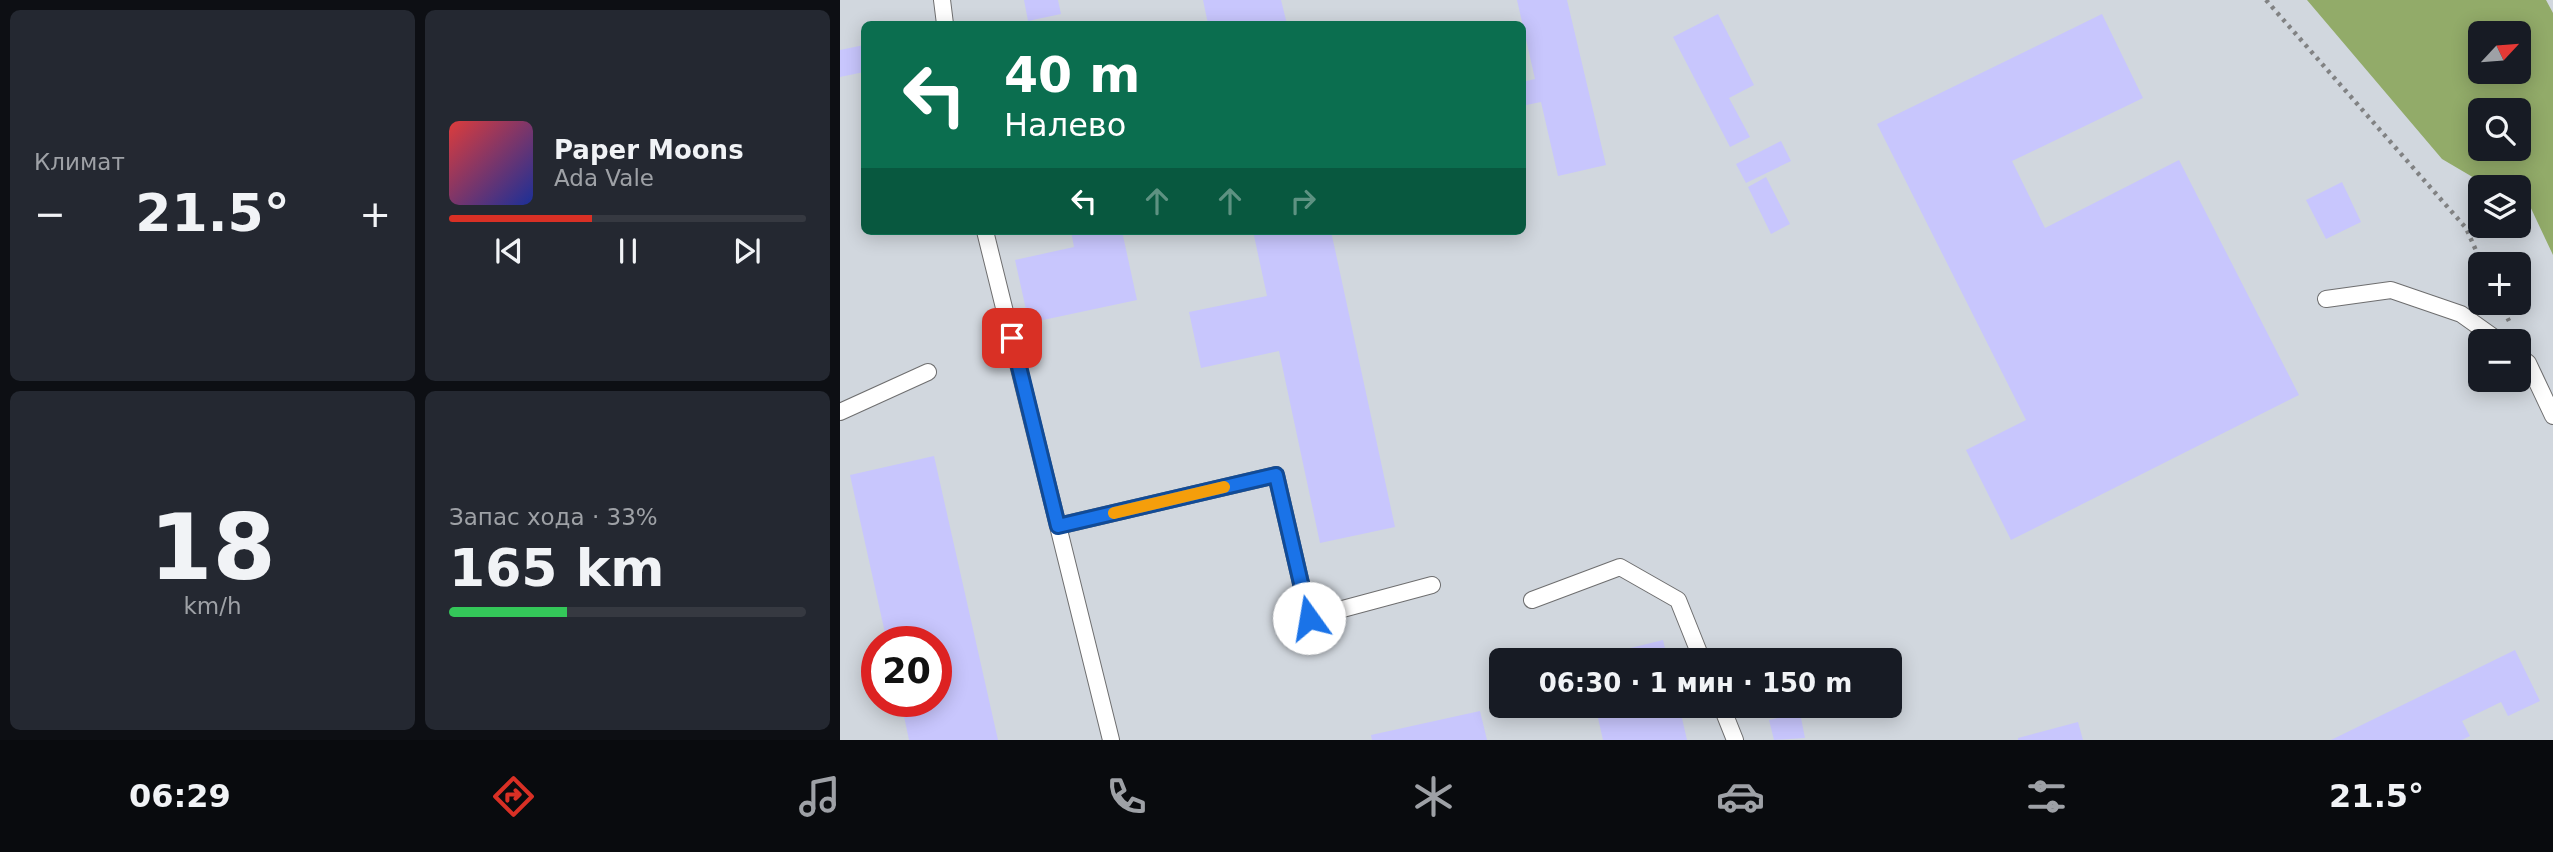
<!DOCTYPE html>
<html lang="ru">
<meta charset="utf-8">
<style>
body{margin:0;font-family:"DejaVu Sans",sans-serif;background:#242831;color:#f1f3f6;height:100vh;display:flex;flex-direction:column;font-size:26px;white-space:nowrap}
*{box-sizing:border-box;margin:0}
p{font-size:23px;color:#9ea1a6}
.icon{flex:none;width:38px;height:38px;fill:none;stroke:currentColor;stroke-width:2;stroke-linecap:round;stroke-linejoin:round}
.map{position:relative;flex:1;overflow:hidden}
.side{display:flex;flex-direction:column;gap:10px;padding:10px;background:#0d0f14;width:840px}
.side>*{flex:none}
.top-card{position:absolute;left:21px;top:21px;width:665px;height:214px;border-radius:10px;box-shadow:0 4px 18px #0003;background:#0b6e4f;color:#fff;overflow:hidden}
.needle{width:46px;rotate:64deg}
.buttons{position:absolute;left:1628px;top:21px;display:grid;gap:14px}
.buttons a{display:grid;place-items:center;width:63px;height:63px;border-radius:10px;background:#171b24;box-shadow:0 4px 18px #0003;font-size:35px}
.speed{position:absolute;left:21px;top:626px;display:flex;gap:14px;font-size:35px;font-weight:700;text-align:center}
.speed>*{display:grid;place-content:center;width:91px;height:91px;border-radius:50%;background:#171b24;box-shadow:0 4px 18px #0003;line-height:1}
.speed .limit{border:10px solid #d22;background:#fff;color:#111}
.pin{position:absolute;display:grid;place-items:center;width:60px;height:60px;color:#fff;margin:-30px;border-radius:14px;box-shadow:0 4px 10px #0006}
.me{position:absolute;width:77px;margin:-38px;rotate:347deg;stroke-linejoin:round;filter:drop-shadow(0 0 5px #0008)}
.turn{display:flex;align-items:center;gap:24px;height:147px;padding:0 28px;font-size:32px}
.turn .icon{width:91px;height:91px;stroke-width:2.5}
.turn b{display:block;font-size:49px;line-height:60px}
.lanes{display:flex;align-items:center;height:66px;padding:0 28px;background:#0003;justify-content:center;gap:35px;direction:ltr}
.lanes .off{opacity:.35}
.big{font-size:52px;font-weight:800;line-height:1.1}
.side .tile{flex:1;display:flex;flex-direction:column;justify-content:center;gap:10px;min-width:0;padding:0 24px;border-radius:10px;background:#242831}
.side .dial{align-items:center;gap:0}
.dial b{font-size:91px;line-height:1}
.song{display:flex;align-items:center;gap:21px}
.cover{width:84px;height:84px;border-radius:10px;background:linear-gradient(135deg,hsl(0 70% 55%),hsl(230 70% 35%))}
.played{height:7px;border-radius:4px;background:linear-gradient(90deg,#d93025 40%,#363941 40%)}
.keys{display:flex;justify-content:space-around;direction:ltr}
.heat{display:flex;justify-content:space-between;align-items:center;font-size:38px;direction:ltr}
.charge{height:10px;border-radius:5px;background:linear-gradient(90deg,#34c759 33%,#363941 0)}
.side .tiles{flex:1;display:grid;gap:10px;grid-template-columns:repeat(2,1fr)}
.trip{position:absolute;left:649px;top:648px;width:413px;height:70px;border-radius:10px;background:#171b24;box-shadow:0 4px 18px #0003;font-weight:800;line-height:70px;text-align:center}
.tabs{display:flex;height:112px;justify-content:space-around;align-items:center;background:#090b0e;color:#9ea1a6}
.tabs .icon{width:49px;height:49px}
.tabs .active{color:#d93025}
.tabs b{font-size:32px;color:#f1f3f6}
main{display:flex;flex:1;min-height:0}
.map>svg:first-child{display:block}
.built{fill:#d1d7de;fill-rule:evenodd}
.forest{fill:#92ab69;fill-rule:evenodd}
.building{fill:#c8c6fd}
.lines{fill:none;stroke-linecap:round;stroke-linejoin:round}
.lane-casing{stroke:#6e6e6f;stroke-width:18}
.path{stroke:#818283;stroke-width:4.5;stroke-dasharray:3.5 5;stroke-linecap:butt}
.lane{stroke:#fff;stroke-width:16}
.route-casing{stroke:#114b97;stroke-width:18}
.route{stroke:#1a73e8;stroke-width:12}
.slow{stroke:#f59e0b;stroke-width:12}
</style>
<main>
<section class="side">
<div class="tiles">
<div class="tile"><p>Климат</p>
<div class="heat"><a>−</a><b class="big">21.5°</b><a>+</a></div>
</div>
<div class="tile">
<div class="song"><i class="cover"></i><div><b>Paper Moons</b><p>Ada Vale</p></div></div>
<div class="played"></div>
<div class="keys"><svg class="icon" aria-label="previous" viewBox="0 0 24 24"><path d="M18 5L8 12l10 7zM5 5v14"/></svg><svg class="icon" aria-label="pause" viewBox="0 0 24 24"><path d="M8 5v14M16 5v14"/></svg><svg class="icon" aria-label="next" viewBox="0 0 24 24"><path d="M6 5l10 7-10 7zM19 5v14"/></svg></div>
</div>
<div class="tile dial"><b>18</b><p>km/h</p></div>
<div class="tile"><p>Запас хода · 33%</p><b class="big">165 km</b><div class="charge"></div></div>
</div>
</section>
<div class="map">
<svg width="1713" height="740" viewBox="0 0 1713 740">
<rect width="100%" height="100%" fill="#e2e3e4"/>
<!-- built -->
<path class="built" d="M0 0H1713V740H0ZM24 24H682V231H24ZM1640 33H1678V72H1640ZM1640 110H1678V149H1640ZM1640 187H1678V226H1640ZM1640 264H1678V303H1640ZM1640 341H1678V380H1640ZM37 642H96V702H37ZM662 660H1050V705H662Z"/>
<!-- forest -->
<path class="forest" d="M1467 0H1706L1713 13V255L1689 204 1678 194V187H1662L1636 179 1602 159ZM1640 33H1678V72H1640ZM1640 110H1678V149H1640Z"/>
<!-- building -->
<path class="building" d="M184 0H218L221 14 188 21Z
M363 0H441L447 24H368Z
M677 0H727L766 165 718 176 701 102 682 106V82L695 79Z
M878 14 914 85 889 98 910 137 890 147 833 37Z
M1262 14 1303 98 1172 161 1205 228 1339 160 1459 395 1171 540 1126 450 1186 420 1037 124Z
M24 45V72L0 77V50Z
M941 141 951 161 906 183 896 164Z
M926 177 950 224 931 234 908 187Z
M1502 182 1521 222 1486 239 1466 200Z
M231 231H282L297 300 189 323 175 260 234 247Z
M413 231H491L555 527 480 543 439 351 361 368 349 312 427 296Z
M94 456 158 740H69L61 702H96V642H47L10 475Z
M823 640 828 660H746V659Z
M1675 650 1700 701 1668 716 1661 702 1622 721 1630 736 1622 740H1491Z
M755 705H839L847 740H763Z
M640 711 647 740H532L531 735Z
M960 713 965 738 934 740 929 720Z
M1238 722 1243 740H1178V738Z"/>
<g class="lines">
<!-- lane casing -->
<g class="lane-casing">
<path id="lane" d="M102 0 105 24
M145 231 271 740
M1486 299 1551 290 1621 314 1659 341
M1678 355 1688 363 1713 416
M0 412 88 372
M218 526 436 475 469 618 592 585
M692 600 780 567 838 600 862 660
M881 705 895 740"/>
</g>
<!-- path -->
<path class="path" d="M1426 0 1626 228 1642 264
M1660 303 1669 321"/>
<!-- lane -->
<use href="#lane" class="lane"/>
</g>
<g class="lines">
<!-- route casing -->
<g class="route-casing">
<path id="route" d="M172 338 218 526 436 475 469 618"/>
</g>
<!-- route -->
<use href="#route" class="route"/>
<!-- slow -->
<path class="slow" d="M274 513 384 487"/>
</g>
</svg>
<div class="buttons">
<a><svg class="needle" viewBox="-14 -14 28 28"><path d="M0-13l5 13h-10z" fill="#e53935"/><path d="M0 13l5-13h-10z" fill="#9ea1a6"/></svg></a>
<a><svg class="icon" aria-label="search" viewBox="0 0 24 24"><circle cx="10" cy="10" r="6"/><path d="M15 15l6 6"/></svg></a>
<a><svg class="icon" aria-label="layers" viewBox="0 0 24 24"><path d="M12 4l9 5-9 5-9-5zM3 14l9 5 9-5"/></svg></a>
<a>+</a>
<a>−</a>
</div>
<div class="speed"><div class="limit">20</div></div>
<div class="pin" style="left:172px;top:338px;background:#d93025"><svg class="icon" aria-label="arrive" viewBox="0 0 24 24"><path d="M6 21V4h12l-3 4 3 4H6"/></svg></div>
<svg class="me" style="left:469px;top:618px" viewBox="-20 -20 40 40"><circle r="19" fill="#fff"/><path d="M0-13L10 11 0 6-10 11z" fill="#1a73e8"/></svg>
<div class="trip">06:30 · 1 мин · 150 m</div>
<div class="top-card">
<div class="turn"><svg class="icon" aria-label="left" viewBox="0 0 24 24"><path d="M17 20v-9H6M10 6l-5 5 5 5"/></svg><div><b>40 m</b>Налево</div></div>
<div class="lanes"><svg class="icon" aria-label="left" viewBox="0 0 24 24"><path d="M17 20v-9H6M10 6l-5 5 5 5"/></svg><svg class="icon off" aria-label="ahead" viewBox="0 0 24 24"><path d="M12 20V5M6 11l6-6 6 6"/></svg><svg class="icon off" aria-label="ahead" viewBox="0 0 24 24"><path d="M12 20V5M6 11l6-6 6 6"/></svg><svg class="icon off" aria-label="right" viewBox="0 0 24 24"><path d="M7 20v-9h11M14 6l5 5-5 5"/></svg></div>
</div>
</div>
</main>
<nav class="tabs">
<b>06:29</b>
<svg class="icon active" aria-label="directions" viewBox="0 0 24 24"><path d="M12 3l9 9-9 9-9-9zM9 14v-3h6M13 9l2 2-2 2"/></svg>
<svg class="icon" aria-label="music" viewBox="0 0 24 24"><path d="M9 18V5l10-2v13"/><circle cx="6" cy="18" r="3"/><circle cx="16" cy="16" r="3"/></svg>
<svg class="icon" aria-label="phone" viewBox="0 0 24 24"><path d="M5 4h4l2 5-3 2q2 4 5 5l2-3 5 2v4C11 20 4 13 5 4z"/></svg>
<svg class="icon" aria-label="climate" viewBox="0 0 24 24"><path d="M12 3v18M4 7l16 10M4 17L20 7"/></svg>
<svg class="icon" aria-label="car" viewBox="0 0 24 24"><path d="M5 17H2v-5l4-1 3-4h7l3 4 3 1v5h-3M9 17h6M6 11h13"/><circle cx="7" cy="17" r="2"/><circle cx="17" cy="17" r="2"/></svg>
<svg class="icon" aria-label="filters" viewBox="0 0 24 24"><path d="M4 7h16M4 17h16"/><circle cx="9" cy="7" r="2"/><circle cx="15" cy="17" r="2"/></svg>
<b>21.5°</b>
</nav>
